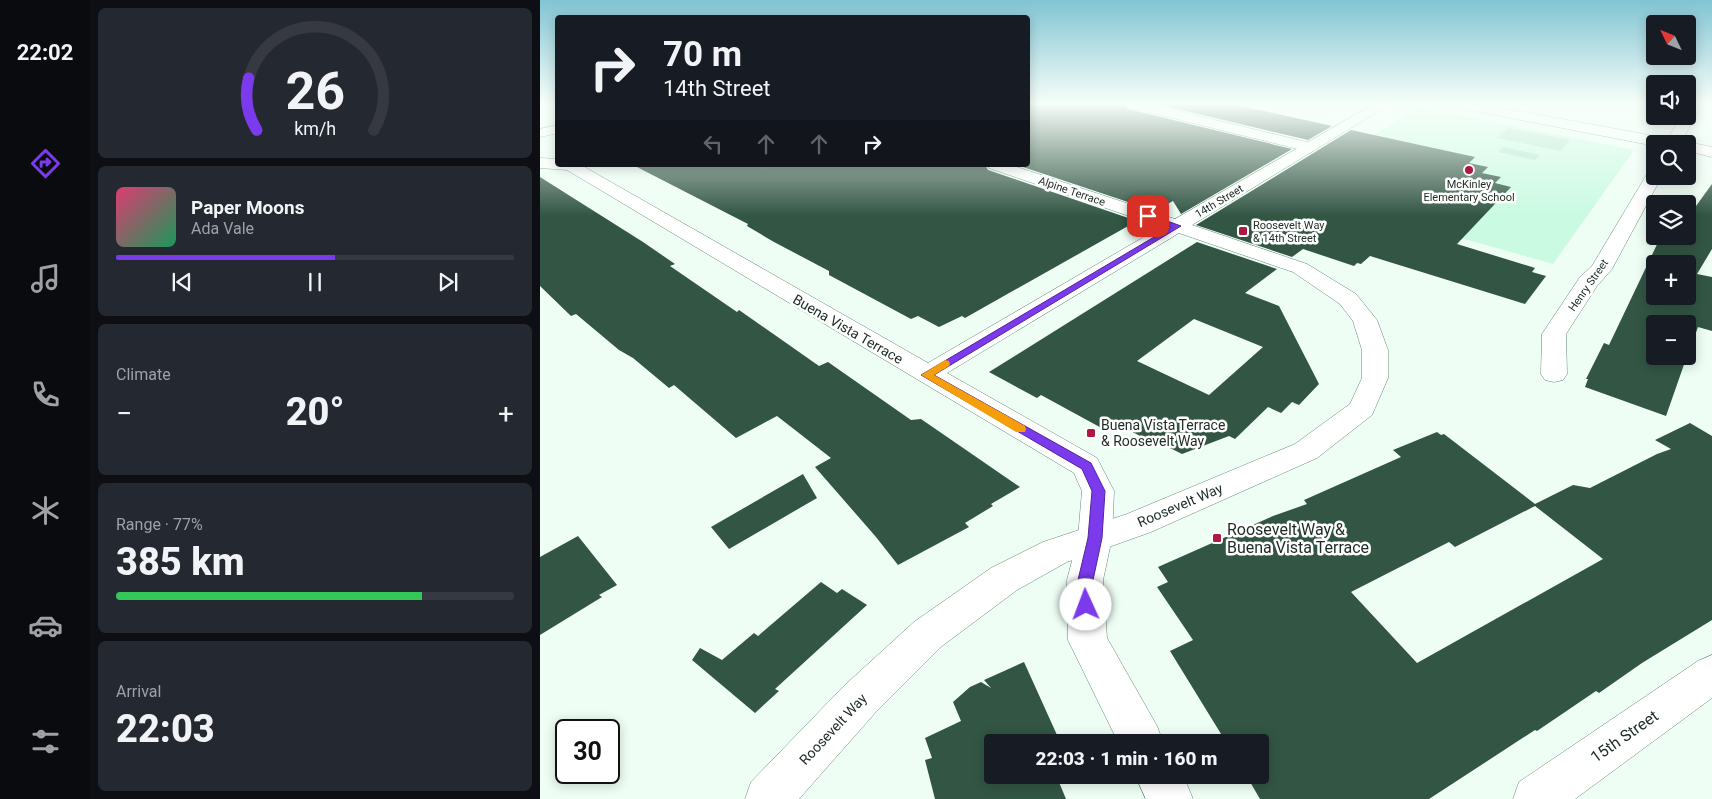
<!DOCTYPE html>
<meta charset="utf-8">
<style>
body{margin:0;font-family:Roboto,sans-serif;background:#242831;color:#f1f3f6;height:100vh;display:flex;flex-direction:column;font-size:19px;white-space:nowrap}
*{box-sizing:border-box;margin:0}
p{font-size:16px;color:#9ea1a6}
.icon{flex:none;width:28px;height:28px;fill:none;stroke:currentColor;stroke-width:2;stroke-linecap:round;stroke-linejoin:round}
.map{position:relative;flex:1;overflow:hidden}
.sheet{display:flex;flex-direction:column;gap:8px;padding:8px;background:#0d0f14;width:450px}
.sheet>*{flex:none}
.guide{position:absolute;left:15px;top:15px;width:475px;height:152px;border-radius:5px;box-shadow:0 2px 12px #0003;background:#171b24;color:#f1f3f6;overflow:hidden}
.needle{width:32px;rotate:313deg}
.buttons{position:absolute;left:1106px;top:15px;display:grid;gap:10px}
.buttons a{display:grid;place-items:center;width:50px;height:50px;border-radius:5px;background:#171b24;box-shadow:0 2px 12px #0003;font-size:25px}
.speed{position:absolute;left:15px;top:719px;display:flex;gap:10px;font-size:25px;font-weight:700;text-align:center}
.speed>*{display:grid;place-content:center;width:65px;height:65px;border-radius:50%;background:#171b24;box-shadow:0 2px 12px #0003;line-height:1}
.speed .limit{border:2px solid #111;border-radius:8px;background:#fff;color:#111}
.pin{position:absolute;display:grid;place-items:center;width:42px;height:42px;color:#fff;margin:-21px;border-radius:10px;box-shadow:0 2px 8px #0006}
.me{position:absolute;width:55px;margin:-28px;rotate:358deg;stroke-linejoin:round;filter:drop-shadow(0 0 4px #0008)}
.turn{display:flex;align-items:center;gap:18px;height:105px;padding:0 25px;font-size:22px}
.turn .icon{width:65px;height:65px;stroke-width:2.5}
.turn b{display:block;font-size:35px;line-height:42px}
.lanes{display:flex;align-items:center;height:48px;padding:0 25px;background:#0003;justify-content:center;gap:25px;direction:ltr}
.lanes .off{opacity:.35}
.big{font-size:38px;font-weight:800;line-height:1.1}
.sheet .tile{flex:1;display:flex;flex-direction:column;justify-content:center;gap:8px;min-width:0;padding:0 18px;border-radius:8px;background:#242831}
.sheet .dial{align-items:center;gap:0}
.dial svg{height:130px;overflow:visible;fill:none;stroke:#363941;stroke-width:7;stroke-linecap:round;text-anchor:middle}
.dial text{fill:#f1f3f6;stroke:none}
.song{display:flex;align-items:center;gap:15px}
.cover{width:60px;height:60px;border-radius:8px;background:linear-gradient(135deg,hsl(340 70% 55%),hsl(150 70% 35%))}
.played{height:5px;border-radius:2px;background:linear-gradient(90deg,#7c3aed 55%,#363941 55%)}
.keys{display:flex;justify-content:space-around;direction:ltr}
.heat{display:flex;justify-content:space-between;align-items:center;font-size:28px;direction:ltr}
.charge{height:8px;border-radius:4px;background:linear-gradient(90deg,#34c759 77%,#363941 0)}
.trip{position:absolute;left:444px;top:734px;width:285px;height:50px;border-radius:5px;background:#171b24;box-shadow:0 2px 12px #0003;font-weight:800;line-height:50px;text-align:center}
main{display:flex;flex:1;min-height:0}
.dock{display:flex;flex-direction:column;width:90px;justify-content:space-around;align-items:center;background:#090b0e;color:#9ea1a6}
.dock .icon{width:35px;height:35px}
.dock .active{color:#7c3aed}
.dock b{font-size:22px;color:#f1f3f6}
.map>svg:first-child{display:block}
.built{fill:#cafae2}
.green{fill:#b4e6cd}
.building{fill:#325544;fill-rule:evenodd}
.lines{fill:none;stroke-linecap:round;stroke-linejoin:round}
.street-casing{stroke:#658a78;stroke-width:1}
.secondary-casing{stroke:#658a78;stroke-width:1}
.street{fill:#fff;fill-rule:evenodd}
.secondary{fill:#fff;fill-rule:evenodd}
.route{fill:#7c3aed;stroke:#51269a}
.slow{fill:#f59e0b}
.poi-dot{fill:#ad1941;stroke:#fff;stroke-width:2}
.labels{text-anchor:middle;stroke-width:5;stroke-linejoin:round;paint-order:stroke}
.far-poi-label{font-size:11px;fill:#1c2b24;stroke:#fff}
.far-street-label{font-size:11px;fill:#1c2b24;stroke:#fff}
.street-label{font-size:14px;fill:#1c2b24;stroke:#fff}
.poi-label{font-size:14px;fill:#1c2b24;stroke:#fff;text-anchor:start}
.near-poi-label{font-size:16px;fill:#1c2b24;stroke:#fff;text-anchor:start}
.near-street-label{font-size:16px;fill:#1c2b24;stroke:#fff}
</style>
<main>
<nav class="dock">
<b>22:02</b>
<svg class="icon active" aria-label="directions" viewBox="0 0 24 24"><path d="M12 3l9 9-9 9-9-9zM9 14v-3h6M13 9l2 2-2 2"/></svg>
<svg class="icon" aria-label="music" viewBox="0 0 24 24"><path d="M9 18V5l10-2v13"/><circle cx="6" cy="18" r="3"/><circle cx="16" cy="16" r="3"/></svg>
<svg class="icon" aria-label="phone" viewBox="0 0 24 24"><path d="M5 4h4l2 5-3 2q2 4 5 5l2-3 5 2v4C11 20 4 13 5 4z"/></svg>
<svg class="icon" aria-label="climate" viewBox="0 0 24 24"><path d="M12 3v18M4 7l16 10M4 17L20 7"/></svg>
<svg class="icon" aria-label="car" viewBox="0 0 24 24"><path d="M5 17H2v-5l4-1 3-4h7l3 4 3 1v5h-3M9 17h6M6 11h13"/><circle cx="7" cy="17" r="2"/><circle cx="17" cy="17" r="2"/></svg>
<svg class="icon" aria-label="filters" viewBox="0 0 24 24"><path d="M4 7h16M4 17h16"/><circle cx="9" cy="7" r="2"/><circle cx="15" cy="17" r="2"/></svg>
</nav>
<section class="sheet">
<div class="tile dial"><svg viewBox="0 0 100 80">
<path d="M14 69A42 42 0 1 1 86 69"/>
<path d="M14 69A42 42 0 0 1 9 37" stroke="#7c3aed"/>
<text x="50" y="56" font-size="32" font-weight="700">26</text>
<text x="50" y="72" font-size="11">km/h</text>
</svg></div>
<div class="tile">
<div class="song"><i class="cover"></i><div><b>Paper Moons</b><p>Ada Vale</p></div></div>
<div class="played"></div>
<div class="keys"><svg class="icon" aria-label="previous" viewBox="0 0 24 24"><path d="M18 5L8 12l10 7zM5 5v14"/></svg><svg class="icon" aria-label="pause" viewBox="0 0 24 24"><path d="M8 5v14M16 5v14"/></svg><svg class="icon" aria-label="next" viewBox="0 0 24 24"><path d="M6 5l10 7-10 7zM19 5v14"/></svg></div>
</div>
<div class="tile"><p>Climate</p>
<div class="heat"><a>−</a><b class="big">20°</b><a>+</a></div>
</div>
<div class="tile"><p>Range · 77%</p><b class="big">385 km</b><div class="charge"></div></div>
<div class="tile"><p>Arrival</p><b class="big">22:03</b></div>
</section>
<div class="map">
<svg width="1172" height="799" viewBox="0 0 1172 799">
<rect width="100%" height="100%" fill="#eefef5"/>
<!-- built -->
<path class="built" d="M878 107 1094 150 1013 264 748 189Z"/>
<!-- green -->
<path class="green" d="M968 128 1030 140 1021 151 957 138Z
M963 147 1000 155 995 160 958 152Z"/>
<!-- building -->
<path class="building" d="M488 104H584L588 109 752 149 641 214 633 201 615 211 477 165H488Z
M616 104H692L792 126 768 140Z
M811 130 935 157 929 163 948 167 942 173 961 177 955 183 971 187 917 244 995 268 992 272 1006 276 985 304 830 256 821 264 817 263 814 266 763 249 752 257 656 225Z
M93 165H445L448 170 597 221 425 318 422 316 399 327 378 316 371 319 289 275V271L234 242 207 226 208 224Z
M0 177 103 242 135 264 130 266 197 312 199 310 279 366 288 362 371 420 381 419 480 487 451 504 453 506 425 523 429 527 358 565 336 537 275 467 291 458 237 416 196 438 134 385 129 388 93 358 79 350 36 314 31 316 0 286Z
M1172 184V249L1157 274 1172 277V331L1158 327 1148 355V324H1115V356H1147L1126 416 1045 387 1048 379H1046L1064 343 1069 345 1121 236H1148V217ZM1115 264H1148V296H1115Z
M657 242 737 269 705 293 739 306 779 384 759 405 752 402 741 413 728 407 695 439 689 436 642 454 618 442 613 443 576 423 567 431 501 395 497 398 449 372ZM654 319 723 347 669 395 597 361Z
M1150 423 1172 436V620L1102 663 1059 693 1056 691 997 731 995 730 889 799H720L706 775H720V742H686L630 651 653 640 617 587 628 582 618 567 733 516 767 504 764 500 861 457 853 450 897 432 901 435 904 434 995 504 1033 485 1050 488 1117 454 1131 449 1115 440ZM995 506 1063 559 877 663 811 592 909 542 915 547Z
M263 474 277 498 189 549 171 527Z
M38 536 77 585 59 595 62 597 0 635V557Z
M281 582 297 593 302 589 327 605 235 689 239 691 215 713 152 660 160 648 182 660 214 633 218 636Z
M484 662 517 735 503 742H452V775H516L526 799H395L385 760 392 758 385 738 421 721 413 702 430 687 441 682 451 688 444 680Z"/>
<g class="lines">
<!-- street casing -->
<g class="street-casing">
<path id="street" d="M586 104H609L775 144 778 147 775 150 770 152 588 107Z
M1148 104H1162L1140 144H1125L1141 116H1148Z
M18 125V133L0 137V129Z
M0 158 18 159V165H41L388 363 621 227 449 168 447 165H471L644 222 647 226 644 230 407 373 557 458 574 491 572 538 563 580 567 638 617 726 623 742H578L528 640 527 580 538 538 542 491 534 473 27 170 0 168Z
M1115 169V176H1122L1072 269 1057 286 1026 334 1027 374 1023 380 1014 382 1005 380 1001 374 1002 334 1040 277 1052 266 1107 174 1109 170Z
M1172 655V698L1035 799H973L979 782 1158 661Z
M595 775H643L653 799H606Z"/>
</g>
<!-- secondary casing -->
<g class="secondary-casing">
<path id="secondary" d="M834 104H850L652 225 767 264 816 294 837 320 848 350V378L832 415 777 458 611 532 527 562 477 590 402 646 335 713 259 799H205L211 782 305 685 374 622 451 568 503 542 587 514 755 444 810 404 822 378V350L813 321 800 304 753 272 630 230 627 226 630 222Z
M912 104H940L1131 139 1136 141 1138 144H1115V146L919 108Z
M1148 142 1172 147V157L1148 151V144H1143Z"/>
</g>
<!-- street -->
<use href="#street" class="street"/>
<!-- secondary -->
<use href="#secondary" class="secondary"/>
</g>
<!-- sky -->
<linearGradient id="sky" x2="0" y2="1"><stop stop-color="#81c4d3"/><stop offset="0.48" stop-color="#f7fffa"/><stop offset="1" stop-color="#f7fffa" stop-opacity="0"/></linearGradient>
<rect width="1172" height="216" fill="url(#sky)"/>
<!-- route -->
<path class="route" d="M608 214 641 226 394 375 551 463 565 491 562 538 553 580 554 605 552 610 546 612 541 610 538 605V580L548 538 552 491 542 469 381 375 631 227 605 218V215Z"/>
<!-- slow -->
<path class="slow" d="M405 360 409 361 410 364 409 366 394 375 485 426 486 429 485 432H476L381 375Z"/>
<!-- markers -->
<g class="poi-dot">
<circle cx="929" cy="170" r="5"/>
<rect x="698" y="226" width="10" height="10" rx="2.5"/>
<rect x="546" y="428" width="10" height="10" rx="2.5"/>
<rect x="672" y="533" width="10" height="10" rx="2.5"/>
</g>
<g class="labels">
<!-- far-poi labels -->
<g class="far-poi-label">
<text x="929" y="188">McKinley<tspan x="929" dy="13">Elementary School</tspan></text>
<text x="713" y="229" text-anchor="start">Roosevelt Way<tspan x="713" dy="13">&amp; 14th Street</tspan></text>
</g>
<!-- far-street labels -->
<g class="far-street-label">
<text transform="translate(532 191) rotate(19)" y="4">Alpine Terrace</text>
<text transform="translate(679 201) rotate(-31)" y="4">14th Street</text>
<text transform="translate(1048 285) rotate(-55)" y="4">Henry Street</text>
</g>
<!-- street labels -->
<g class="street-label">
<text transform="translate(308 329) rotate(30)" y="5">Buena Vista Terrace</text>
<text transform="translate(640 505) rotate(-23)" y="5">Roosevelt Way</text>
<text transform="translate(293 729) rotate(-47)" y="5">Roosevelt Way</text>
</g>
<!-- poi labels -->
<g class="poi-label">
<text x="561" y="430">Buena Vista Terrace<tspan x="561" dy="16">&amp; Roosevelt Way</tspan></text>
</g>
<!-- near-poi labels -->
<g class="near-poi-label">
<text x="687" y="535">Roosevelt Way &amp;<tspan x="687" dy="18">Buena Vista Terrace</tspan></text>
</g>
<!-- near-street labels -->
<g class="near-street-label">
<text transform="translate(1084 736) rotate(-35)" y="6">15th Street</text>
</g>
</g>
</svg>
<div class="buttons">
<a><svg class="needle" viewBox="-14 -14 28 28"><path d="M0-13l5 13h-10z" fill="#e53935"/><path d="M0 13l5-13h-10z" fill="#9ea1a6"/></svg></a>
<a><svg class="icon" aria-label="sound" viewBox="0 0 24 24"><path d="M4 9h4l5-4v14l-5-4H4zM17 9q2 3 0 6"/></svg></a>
<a><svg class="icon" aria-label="search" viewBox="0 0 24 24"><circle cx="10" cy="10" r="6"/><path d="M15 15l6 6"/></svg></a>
<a><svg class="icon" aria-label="layers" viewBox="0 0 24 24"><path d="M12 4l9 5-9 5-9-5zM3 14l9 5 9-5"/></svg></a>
<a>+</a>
<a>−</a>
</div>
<div class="speed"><div class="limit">30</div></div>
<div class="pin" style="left:608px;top:216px;background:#d93025"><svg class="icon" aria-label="arrive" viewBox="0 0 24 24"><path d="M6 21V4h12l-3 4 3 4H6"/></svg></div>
<svg class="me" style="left:546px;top:605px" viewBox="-20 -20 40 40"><circle r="19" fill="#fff"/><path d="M0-13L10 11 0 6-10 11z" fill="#7c3aed"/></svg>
<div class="trip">22:03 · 1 min · 160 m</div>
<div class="guide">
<div class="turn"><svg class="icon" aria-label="right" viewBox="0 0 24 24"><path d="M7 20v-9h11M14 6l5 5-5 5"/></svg><div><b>70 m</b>14th Street</div></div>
<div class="lanes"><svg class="icon off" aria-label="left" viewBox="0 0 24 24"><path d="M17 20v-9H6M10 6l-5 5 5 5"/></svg><svg class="icon off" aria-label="ahead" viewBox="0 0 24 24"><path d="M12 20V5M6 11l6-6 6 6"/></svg><svg class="icon off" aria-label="ahead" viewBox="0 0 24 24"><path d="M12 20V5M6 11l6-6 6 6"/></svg><svg class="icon" aria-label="right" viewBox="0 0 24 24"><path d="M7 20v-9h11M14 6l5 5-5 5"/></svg></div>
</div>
</div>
</main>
